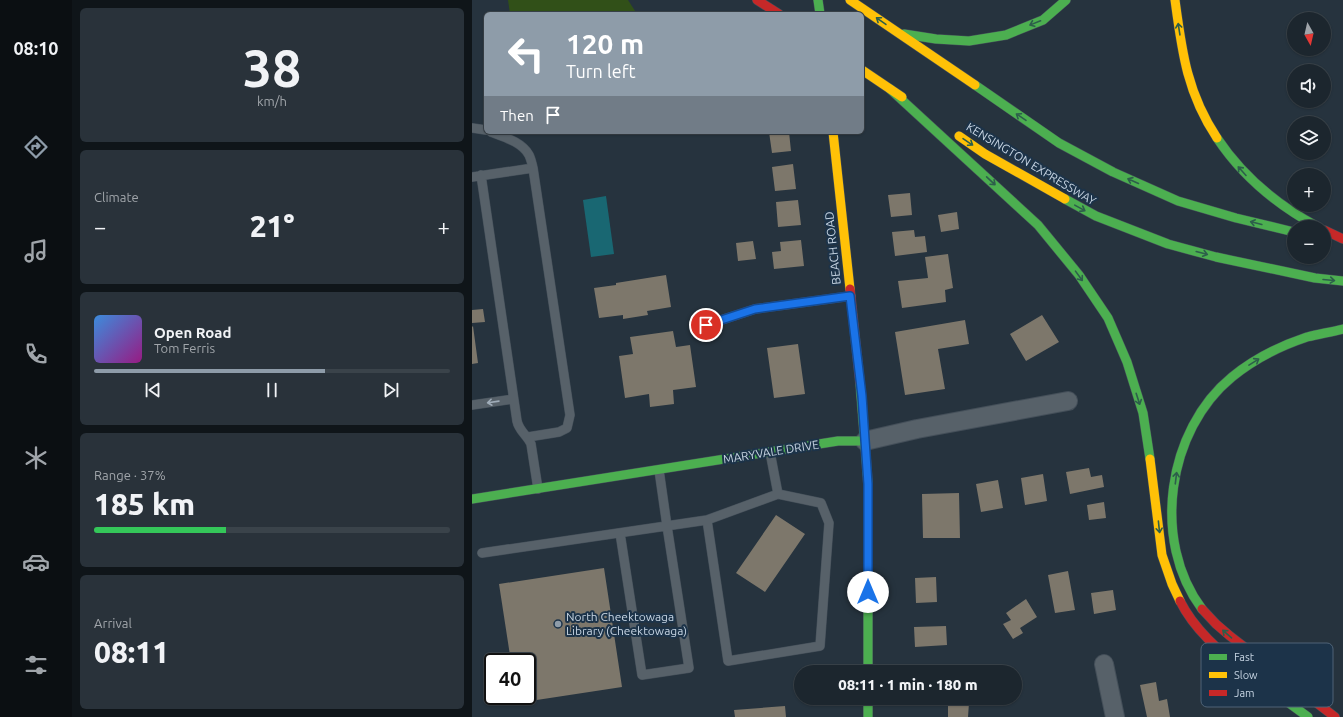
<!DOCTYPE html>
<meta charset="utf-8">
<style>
body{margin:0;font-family:Ubuntu,sans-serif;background:#29323a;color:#f1f3f6;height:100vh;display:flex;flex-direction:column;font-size:15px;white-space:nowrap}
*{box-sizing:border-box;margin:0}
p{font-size:13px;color:#a0a5aa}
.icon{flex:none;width:22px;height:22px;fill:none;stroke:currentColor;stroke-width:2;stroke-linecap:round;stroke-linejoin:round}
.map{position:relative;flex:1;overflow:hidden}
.side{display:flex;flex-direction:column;gap:8px;padding:8px;background:#0f1519;width:400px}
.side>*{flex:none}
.banner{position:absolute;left:12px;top:12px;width:380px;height:122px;border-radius:6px;box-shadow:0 1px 3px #0004,0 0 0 1px #3a434a;background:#8e9ca9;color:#fff;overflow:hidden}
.needle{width:26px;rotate:172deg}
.fabs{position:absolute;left:815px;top:12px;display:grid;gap:8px}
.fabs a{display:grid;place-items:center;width:44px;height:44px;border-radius:50%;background:#1c262e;box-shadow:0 1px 3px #0004,0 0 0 1px #3a434a;font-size:20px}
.speed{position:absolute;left:12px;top:653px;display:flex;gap:8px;font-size:20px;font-weight:700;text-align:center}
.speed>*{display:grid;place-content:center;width:52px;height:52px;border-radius:50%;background:#1c262e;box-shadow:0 1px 3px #0004,0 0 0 1px #3a434a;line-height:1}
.speed .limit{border:2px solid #111;border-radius:6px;background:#fff;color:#111}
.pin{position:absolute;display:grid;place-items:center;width:34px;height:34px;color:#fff;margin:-17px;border:2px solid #fff;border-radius:50%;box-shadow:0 1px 4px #0007}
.me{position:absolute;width:44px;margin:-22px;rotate:0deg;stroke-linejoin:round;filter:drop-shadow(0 0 3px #0008)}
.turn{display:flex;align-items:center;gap:14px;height:84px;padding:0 16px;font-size:18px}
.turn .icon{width:52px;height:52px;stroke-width:2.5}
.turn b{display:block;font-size:28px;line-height:34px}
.then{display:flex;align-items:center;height:38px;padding:0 16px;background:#0003;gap:8px;font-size:15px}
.big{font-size:30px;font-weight:800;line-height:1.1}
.side .tile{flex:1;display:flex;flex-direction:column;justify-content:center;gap:6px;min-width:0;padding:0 14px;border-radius:6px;background:#29323a}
.side .dial{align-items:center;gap:0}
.dial b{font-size:52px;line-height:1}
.song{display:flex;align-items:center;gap:12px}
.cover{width:48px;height:48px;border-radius:6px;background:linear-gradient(135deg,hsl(210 70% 55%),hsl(310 70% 35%))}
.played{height:4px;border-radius:2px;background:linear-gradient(90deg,#8e9ca9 65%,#3a434a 65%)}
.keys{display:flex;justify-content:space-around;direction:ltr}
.heat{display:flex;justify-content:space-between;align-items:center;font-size:22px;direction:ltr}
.charge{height:6px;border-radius:3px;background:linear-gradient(90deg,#34c759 37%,#3a434a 0)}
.trip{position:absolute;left:322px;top:665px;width:228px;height:40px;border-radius:20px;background:#1c262e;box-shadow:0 1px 3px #0004,0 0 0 1px #3a434a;font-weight:800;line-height:40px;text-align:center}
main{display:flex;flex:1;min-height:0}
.menu{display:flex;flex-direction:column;width:72px;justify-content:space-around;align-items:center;background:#0b0f12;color:#a0a5aa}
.menu .icon{width:28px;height:28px}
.menu .current{color:#8e9ca9}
.menu b{font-size:18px;color:#f1f3f6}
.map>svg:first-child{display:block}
.green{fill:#315018}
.water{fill:#196772}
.building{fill:#7d776b}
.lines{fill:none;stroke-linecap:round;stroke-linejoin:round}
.lane-casing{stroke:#444f59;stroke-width:10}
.street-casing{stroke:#444f59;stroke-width:20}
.fast-casing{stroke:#444f59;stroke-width:10}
.slow-casing{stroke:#444f59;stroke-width:10}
.jam-casing{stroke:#444f59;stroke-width:10}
.lane{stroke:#576169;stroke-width:9}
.street{stroke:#576169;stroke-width:18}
.fast{stroke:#4caf50;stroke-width:9}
.slow{stroke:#ffc107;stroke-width:9}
.jam{stroke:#c62828;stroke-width:9}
.oneway{stroke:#2d5e4b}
.oneway2{stroke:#9facb8}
.route-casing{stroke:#114b97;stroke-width:10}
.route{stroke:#1a73e8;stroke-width:7}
.poi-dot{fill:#8e9ca9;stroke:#1c3349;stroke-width:1.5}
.labels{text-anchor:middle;stroke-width:4;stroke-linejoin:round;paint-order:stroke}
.street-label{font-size:12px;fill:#c6d4e2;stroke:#1c3349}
.poi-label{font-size:12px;fill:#c6d4e2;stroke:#1c3349;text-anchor:start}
.key{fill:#1c3349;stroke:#4f6377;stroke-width:1}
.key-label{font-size:11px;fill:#c6d4e2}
</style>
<main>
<nav class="menu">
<b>08:10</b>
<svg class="icon current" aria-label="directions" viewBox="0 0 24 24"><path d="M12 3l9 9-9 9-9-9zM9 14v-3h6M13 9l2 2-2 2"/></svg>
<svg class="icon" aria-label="music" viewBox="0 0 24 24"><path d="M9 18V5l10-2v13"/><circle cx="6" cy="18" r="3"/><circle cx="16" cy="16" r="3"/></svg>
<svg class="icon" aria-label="phone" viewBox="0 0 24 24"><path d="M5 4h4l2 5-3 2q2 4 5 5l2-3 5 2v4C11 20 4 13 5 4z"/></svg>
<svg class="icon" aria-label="climate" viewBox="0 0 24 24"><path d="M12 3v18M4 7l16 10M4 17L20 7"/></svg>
<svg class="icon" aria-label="car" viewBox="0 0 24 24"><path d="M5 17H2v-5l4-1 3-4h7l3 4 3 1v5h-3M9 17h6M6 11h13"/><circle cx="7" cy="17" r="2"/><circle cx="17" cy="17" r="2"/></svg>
<svg class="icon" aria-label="filters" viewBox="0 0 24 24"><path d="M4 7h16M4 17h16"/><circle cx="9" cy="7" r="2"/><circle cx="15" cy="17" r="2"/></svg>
</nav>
<section class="side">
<div class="tile dial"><b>38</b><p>km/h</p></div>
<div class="tile"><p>Climate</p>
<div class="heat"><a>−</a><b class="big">21°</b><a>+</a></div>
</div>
<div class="tile">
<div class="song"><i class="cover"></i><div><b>Open Road</b><p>Tom Ferris</p></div></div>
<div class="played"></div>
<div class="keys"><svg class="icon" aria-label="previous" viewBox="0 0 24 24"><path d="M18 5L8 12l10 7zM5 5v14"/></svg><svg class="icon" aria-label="pause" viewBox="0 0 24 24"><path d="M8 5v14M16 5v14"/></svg><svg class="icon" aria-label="next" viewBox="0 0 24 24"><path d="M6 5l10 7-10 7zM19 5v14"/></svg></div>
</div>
<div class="tile"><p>Range · 37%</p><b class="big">185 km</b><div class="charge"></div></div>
<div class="tile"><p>Arrival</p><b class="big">08:11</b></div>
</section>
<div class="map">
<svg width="871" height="717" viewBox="0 0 871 717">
<rect width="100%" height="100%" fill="#26333e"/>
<!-- green -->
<path class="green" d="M36 0H156L165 14H38Z"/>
<!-- water -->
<path class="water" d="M134 196 142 254 119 257 111 200Z"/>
<!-- building -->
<path class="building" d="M297 132H317L319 151 300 153Z
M321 164 324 189 303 191 300 167Z
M438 193 440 215 419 217 416 195Z
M326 200 329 225 306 227 304 202Z
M485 212 487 229 469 232 466 215Z
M442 230 443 237 453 236 455 252 423 256 420 232Z
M329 240 332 266 302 269 300 252 309 251 308 242Z
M281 241 284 259 266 261 264 243Z
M476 254 481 288 473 290 474 302 430 308 426 281 456 278 453 257Z
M194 275 199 307 175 311 176 315 151 319V315L127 318 122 288 144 285V283Z
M11 309 13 322 0 323V310Z
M570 315 587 342 554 361 538 334Z
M493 320 497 344 466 349 473 389 433 395 423 332Z
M1 326 6 363 0 364V327Z
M201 331 204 347 218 345 224 387 201 390 202 404 178 407 177 394 153 398 147 356 161 354 158 337Z
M326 344 333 394 302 398 295 348Z
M617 468 619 477 630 475 632 487 598 494 594 472Z
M571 474 575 501 553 505 549 478Z
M526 480 531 508 509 512 504 484Z
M487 493 488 538H451L450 494Z
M632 502 634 518 617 520 615 505Z
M304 515 333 534 293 592 264 573Z
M132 568 150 687 45 703 44 696H55V662H39L27 584Z
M596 571 603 610 583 613 576 575Z
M464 577 465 602 444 603 443 578Z
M641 590 644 610 622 614 619 593Z
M554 599 565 617 548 628 551 633 541 639 531 624 539 620 534 613Z
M474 626 475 645 443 647 442 627Z
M684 682 687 701 695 699 698 717H675L668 685Z
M476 703H497L496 717H476Z
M313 706 314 717H263L262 710Z"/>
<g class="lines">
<!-- lane casing -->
<g class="lane-casing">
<path id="lane" d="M0 128 14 130
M19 132C32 137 50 142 57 155 59 159 60 164 61 168L98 415 95 428 87 432 56 437
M9 175 45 421C47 431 55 435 59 444L66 489
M0 177 61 168
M222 329 283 309 379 296
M0 405 41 399
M235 520 256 661 348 646 357 523 349 503 306 494 298 452
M148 533 170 675 217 668 195 526 187 470
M10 553 235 520 306 494"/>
</g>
<!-- street casing -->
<g class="street-casing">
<path id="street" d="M393 441 445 429 596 401
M632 664 643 717"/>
</g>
<!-- fast casing -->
<g class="fast-casing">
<path id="fast" d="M346 0 348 14
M432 34 464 39 497 41 534 35 571 20 594 0
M503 85 587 143 641 172 706 201 764 218 822 232
M418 89 566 225 607 275 636 318 655 362 671 413 678 459
M745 138C771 177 805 205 846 227
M593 199 624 216 696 244 744 257 843 278 871 281
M388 383 396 484V672
M0 499 366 441H393
M730 609C679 541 695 430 760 377 782 359 808 346 835 337 847 334 859 332 871 329
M772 670 836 717
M396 698V717"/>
</g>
<!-- slow casing -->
<g class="slow-casing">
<path id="slow" d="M378 0 503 85
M703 0C710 52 715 93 745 138
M390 70 430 97
M361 132 378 289
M487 136 513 154 593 199
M678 459 690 555 700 584 708 601"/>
</g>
<!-- jam casing -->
<g class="jam-casing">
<path id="jam" d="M285 0 307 14
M852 230 871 239
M378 289 388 383
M708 601C722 629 747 651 772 670
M730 609 744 624 758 636 863 717"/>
</g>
<!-- lane -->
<use href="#lane" class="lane"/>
<!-- street -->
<use href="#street" class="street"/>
<!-- fast -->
<use href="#fast" class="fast"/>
<!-- slow -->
<use href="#slow" class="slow"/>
<!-- jam -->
<use href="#jam" class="jam"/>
</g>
<!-- one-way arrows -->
<defs><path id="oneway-shaft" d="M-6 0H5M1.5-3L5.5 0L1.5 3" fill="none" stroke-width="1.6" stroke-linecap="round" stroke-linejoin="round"/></defs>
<g class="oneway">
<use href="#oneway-shaft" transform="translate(409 21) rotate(-145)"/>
<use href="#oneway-shaft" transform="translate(563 23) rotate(158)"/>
<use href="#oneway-shaft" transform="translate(707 29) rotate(-99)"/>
<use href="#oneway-shaft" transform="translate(549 117) rotate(-146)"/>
<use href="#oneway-shaft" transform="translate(496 142) rotate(34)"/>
<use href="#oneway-shaft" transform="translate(770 171) rotate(-132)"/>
<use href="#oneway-shaft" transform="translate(519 181) rotate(43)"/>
<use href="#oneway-shaft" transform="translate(661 181) rotate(-156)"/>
<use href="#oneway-shaft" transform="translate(608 208) rotate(29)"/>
<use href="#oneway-shaft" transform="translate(784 223) rotate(-166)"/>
<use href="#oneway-shaft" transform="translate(730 253) rotate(15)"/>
<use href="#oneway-shaft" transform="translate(607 276) rotate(54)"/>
<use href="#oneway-shaft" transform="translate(857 280) rotate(5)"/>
<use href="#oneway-shaft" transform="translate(782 362) rotate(-32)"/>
<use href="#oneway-shaft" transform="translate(666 399) rotate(72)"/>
<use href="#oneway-shaft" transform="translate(704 478) rotate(-83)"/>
<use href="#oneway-shaft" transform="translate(687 527) rotate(84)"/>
<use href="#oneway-shaft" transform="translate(755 634) rotate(-139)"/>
</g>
<use class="oneway2" href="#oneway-shaft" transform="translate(21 402) rotate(172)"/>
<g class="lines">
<!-- route casing -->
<g class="route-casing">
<path id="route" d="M234 325 283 309 378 296 390 396 396 484V592"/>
</g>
<!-- route -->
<use href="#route" class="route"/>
</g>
<!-- markers -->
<circle class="poi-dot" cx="86" cy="624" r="4"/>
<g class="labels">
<!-- street labels -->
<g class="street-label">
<text transform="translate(559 164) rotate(31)" y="4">KENSINGTON EXPRESSWAY</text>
<text transform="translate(361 248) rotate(-96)" y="4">BEACH ROAD</text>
<text transform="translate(299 452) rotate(-9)" y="4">MARYVALE DRIVE</text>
</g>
<!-- poi labels -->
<g class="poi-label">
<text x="94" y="621">North Cheektowaga<tspan x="94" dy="14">Library (Cheektowaga)</tspan></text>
</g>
</g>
<!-- legend -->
<rect x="729" y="643" width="132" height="64" rx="6" class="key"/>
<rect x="737" y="654" width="18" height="6" fill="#4caf50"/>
<rect x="737" y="672" width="18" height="6" fill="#ffc107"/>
<rect x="737" y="690" width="18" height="6" fill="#c62828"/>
<g class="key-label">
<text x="762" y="661">Fast</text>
<text x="762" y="679">Slow</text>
<text x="762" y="697">Jam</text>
</g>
</svg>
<div class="fabs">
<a><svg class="needle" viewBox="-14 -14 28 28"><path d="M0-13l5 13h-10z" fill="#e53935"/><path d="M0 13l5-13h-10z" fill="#a0a5aa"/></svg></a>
<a><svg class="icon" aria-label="sound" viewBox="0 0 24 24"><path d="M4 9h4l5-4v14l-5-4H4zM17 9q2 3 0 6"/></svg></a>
<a><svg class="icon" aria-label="layers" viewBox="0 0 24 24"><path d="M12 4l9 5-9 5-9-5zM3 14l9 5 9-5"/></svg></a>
<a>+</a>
<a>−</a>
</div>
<div class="speed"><div class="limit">40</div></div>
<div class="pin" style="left:234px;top:325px;background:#d93025"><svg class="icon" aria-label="arrive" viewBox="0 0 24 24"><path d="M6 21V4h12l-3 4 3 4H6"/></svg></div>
<svg class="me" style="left:396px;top:592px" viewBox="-20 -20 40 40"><circle r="19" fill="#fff"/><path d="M0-13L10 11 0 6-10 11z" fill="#1a73e8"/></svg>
<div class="trip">08:11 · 1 min · 180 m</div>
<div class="banner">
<div class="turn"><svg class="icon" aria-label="left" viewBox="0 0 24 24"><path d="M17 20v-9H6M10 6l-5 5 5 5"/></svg><div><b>120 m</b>Turn left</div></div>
<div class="then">Then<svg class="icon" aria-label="arrive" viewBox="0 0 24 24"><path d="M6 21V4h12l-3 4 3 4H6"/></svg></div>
</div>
</div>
</main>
